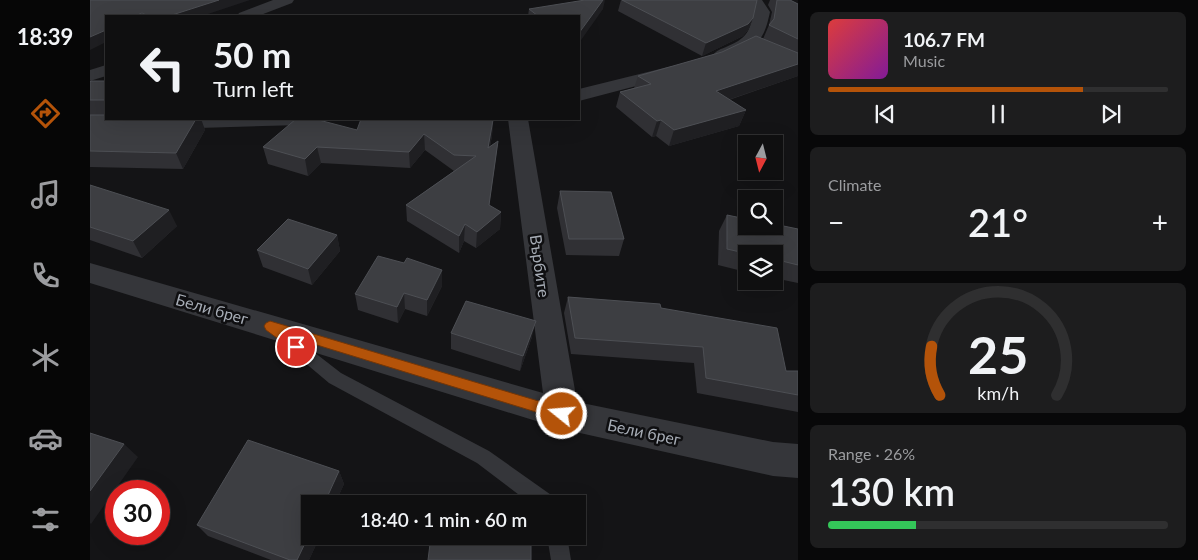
<!DOCTYPE html>
<meta charset="utf-8">
<style>
body{margin:0;font-family:Lato,sans-serif;background:#1d1d1e;color:#f1f3f6;height:100vh;display:flex;flex-direction:column;font-size:19px;white-space:nowrap}
*{box-sizing:border-box;margin:0}
p{font-size:16px;color:#9b9c9f}
.icon{flex:none;width:28px;height:28px;fill:none;stroke:currentColor;stroke-width:2;stroke-linecap:round;stroke-linejoin:round}
.map{position:relative;flex:1;overflow:hidden}
.sheet{display:flex;flex-direction:column;gap:12px;padding:12px;background:#080809;width:400px}
.sheet>*{flex:none}
.top-card{position:absolute;left:15px;top:15px;width:475px;height:105px;border-radius:0px;box-shadow:0 5px 20px #0002,0 0 0 1px #2f2f30;background:#0f0f10;color:#f1f3f6;overflow:hidden}
.needle{width:32px;rotate:187deg}
.controls{position:absolute;left:648px;top:135px;display:grid;gap:10px}
.controls a{display:grid;place-items:center;width:45px;height:45px;border-radius:0px;background:#0f0f10;box-shadow:0 5px 20px #0002,0 0 0 1px #2f2f30;font-size:25px}
.speed{position:absolute;left:15px;top:480px;display:flex;gap:10px;font-size:25px;font-weight:700;text-align:center}
.speed>*{display:grid;place-content:center;width:65px;height:65px;border-radius:50%;background:#0f0f10;box-shadow:0 5px 20px #0002,0 0 0 1px #2f2f30;line-height:1}
.speed .limit{border:8px solid #d22;background:#fff;color:#111}
.pin{position:absolute;display:grid;place-items:center;width:42px;height:42px;color:#fff;margin:-21px;border:2px solid #fff;border-radius:50%;box-shadow:0 1px 5px #0007}
.me{position:absolute;width:55px;margin:-28px;rotate:287deg;stroke-linejoin:round;filter:drop-shadow(0 0 4px #0008)}
.turn{display:flex;align-items:center;gap:18px;height:105px;padding:0 25px;font-size:22px}
.turn .icon{width:65px;height:65px;stroke-width:2.5}
.turn b{display:block;font-size:35px;line-height:42px}
.big{font-size:38px;font-weight:600;line-height:1.1}
.sheet .card{flex:1;display:flex;flex-direction:column;justify-content:center;gap:8px;min-width:0;padding:0 18px;border-radius:8px;background:#1d1d1e}
.sheet .dial{align-items:center;gap:0}
.dial svg{height:130px;overflow:visible;fill:none;stroke:#2f2f30;stroke-width:7;stroke-linecap:round;text-anchor:middle}
.dial text{fill:#f1f3f6;stroke:none}
.song{display:flex;align-items:center;gap:15px}
.cover{width:60px;height:60px;border-radius:8px;background:linear-gradient(135deg,hsl(0 70% 55%),hsl(290 70% 35%))}
.played{height:5px;border-radius:2px;background:linear-gradient(90deg,#b45309 75%,#2f2f30 75%)}
.keys{display:flex;justify-content:space-around;direction:ltr}
.heat{display:flex;justify-content:space-between;align-items:center;font-size:28px;direction:ltr}
.charge{height:8px;border-radius:4px;background:linear-gradient(90deg,#34c759 26%,#2f2f30 0)}
.trip{position:absolute;left:211px;top:495px;width:285px;height:50px;border-radius:0px;background:#0f0f10;box-shadow:0 5px 20px #0002,0 0 0 1px #2f2f30;font-weight:600;line-height:50px;text-align:center}
main{display:flex;flex:1;min-height:0}
.tab-bar{display:flex;flex-direction:column;width:90px;justify-content:space-around;align-items:center;background:#060606;color:#9b9c9f}
.tab-bar .icon{width:35px;height:35px}
.tab-bar .active{color:#b45309}
.tab-bar b{font-size:22px;color:#f1f3f6}
.map>svg:first-child{display:block}
.lines{fill:none;stroke-linecap:round;stroke-linejoin:round}
.service{fill:#35363a;fill-rule:evenodd}
.minor{fill:#35363a;fill-rule:evenodd}
.wall{fill:#303034}
.shaded-wall{fill:#1f1f22}
.building{fill:#3d3e42;stroke:#4d4f54}
.route{fill:#b45309;stroke:#753606}
.labels{text-anchor:middle;stroke-width:5;stroke-linejoin:round;paint-order:stroke}
.street-label{font-size:16px;fill:#a6acb5;stroke:#0f0f11}
</style>
<main>
<nav class="tab-bar">
<b>18:39</b>
<svg class="icon active" aria-label="directions" viewBox="0 0 24 24"><path d="M12 3l9 9-9 9-9-9zM9 14v-3h6M13 9l2 2-2 2"/></svg>
<svg class="icon" aria-label="music" viewBox="0 0 24 24"><path d="M9 18V5l10-2v13"/><circle cx="6" cy="18" r="3"/><circle cx="16" cy="16" r="3"/></svg>
<svg class="icon" aria-label="phone" viewBox="0 0 24 24"><path d="M5 4h4l2 5-3 2q2 4 5 5l2-3 5 2v4C11 20 4 13 5 4z"/></svg>
<svg class="icon" aria-label="climate" viewBox="0 0 24 24"><path d="M12 3v18M4 7l16 10M4 17L20 7"/></svg>
<svg class="icon" aria-label="car" viewBox="0 0 24 24"><path d="M5 17H2v-5l4-1 3-4h7l3 4 3 1v5h-3M9 17h6M6 11h13"/><circle cx="7" cy="17" r="2"/><circle cx="17" cy="17" r="2"/></svg>
<svg class="icon" aria-label="filters" viewBox="0 0 24 24"><path d="M4 7h16M4 17h16"/><circle cx="9" cy="7" r="2"/><circle cx="15" cy="17" r="2"/></svg>
</nav>
<div class="map">
<svg width="708" height="560" viewBox="0 0 708 560">
<rect width="100%" height="100%" fill="#141416"/>
<g class="lines">
<!-- service -->
<path class="service" d="M193 330 198 332 251 373 399 451 464 497 466 504H441L387 463 239 383 188 340 185 336 188 332Z
M457 536H477L481 560H461Z"/>
<!-- minor -->
<path class="minor" d="M183 0H204L202 3 168 16H147L149 13Z
M658 0H672L680 12C675 35 671 44 649 54 640 58 635 61 626 59L623 55C627 50 631 49 636 47 657 38 659 33 664 12Z
M16 65V76L0 81V70Z
M582 66 588 67 591 71 588 75 489 101V89Z
M0 117 16 119H220L217 123 210 125 42 130 0 129Z
M418 119H438L487 402 683 442 708 444V478L683 476 472 429 0 283V263L453 393Z"/>
</g>
<!-- wall -->
<path class="wall" d="M531 0H667L663 18 658 30 653 36 612 56 528 11Z
M680 0H700L708 4V76L639 100 656 110 649 126 579 146 566 136 562 137 526 107 530 92 544 88 548 76 632 52 673 39 679 25 682 12 678 5Z
M439 9H513L489 16H438Z
M16 81V119H111L115 130 93 169 0 167V82Z
M403 120 402 136 400 146 408 141 406 157 399 206 411 212 410 229 386 248 374 241 369 253 317 221 316 205 364 171 335 150 320 168 231 163 218 176 178 164 173 147 267 130Z
M0 185 87 226 52 258 0 240Z
M470 191 534 239 529 256 476 255 467 208Z
M637 215 708 229V283L684 278V254H656V272L628 265 629 231Z
M247 235 250 251 222 285 173 267 167 250Z
M352 286 337 316 315 309 308 323 268 310 265 294Z
M478 297 571 308 696 371H708V412L607 393 604 363 481 354 474 313Z
M361 333 442 337 430 371 361 349Z
M249 471 254 484 219 560H181L118 536 107 525Z"/>
<!-- shaded-wall -->
<path class="shaded-wall" d="M129 0H160L112 16H79Z
M513 0H515L513 9 489 43V33Z
M52 13 54 16H45Z
M663 18 658 30 653 36 612 56 616 43Z
M16 30V42L0 50V37Z
M708 64V76L620 106 626 91Z
M656 110 649 126 579 146 584 130Z
M106 119H111L115 130 93 169 86 153Z
M403 120 402 136 396 164 398 148Z
M571 120 566 136 562 137 567 121Z
M334 134 335 150 320 168 319 152Z
M408 141 406 157 397 222 399 205Z
M227 147 231 163 218 176 215 159Z
M79 210 87 226 52 258 43 241Z
M411 212 410 229 386 248 387 232Z
M375 224 374 241 369 253V236Z
M247 235 250 251 222 285 218 269Z
M352 270V286L337 316V300Z
M314 293 315 309 308 323 307 307Z
M446 321 442 337 430 371 433 356Z
M34 444 48 457 1 524 0 523V491Z
M249 471 254 484 245 504H234Z
M220 533V536H230L219 560H207Z"/>
<!-- building -->
<path class="building" d="M0 0H129L79 16H58L52 13 45 16H16V30L0 37Z
M495 0H513L489 33V16H448L439 9Z
M532 0H667L663 18 658 24 616 43Z
M687 0H700L708 4V39L679 25 684 19Z
M666 36 708 53V64L626 91 656 110 584 130 571 120 567 121 530 92 561 84 548 76 632 52Z
M1 81H16V100H0V82Z
M0 115H16V119H106L86 153 0 151Z
M206 119H225L267 130 271 119H393L403 120 398 148 408 141 399 205 411 212 387 232 375 224 369 236 316 205 386 156 364 155 334 134 319 152 227 147 215 159 173 147Z
M0 185 79 210 43 241 0 227Z
M470 191 521 192 534 239H479Z
M637 215 656 219V226H684V224L708 229V265L684 259V254H659L637 249Z
M198 219 247 235 218 269 167 250Z
M288 256 314 263 317 258 352 270 337 300 314 293 307 307 265 294Z
M478 297 570 304 571 308 687 328 696 371H708V395L616 378 613 347 485 338Z
M376 301 446 321 433 356 361 333Z
M0 433 34 444 0 491Z
M158 440 249 471 234 504H220V533L207 560H200L107 525Z
M341 536H441V560H338Z"/>
<!-- route -->
<path class="route" d="M180 321 472 408 477 410 479 414 477 419 472 420 204 338 212 347 210 351 206 352 176 330 174 326 176 323Z"/>
<g class="labels">
<!-- street labels -->
<g class="street-label">
<text transform="translate(450 266) rotate(82)" y="6">Върбите</text>
<text transform="translate(122 309) rotate(16)" y="6">Бели брег</text>
<text transform="translate(554 432) rotate(12)" y="6">Бели брег</text>
</g>
</g>
</svg>
<div class="controls">
<a><svg class="needle" viewBox="-14 -14 28 28"><path d="M0-13l5 13h-10z" fill="#e53935"/><path d="M0 13l5-13h-10z" fill="#9b9c9f"/></svg></a>
<a><svg class="icon" aria-label="search" viewBox="0 0 24 24"><circle cx="10" cy="10" r="6"/><path d="M15 15l6 6"/></svg></a>
<a><svg class="icon" aria-label="layers" viewBox="0 0 24 24"><path d="M12 4l9 5-9 5-9-5zM3 14l9 5 9-5"/></svg></a>
</div>
<div class="speed"><div class="limit">30</div></div>
<div class="pin" style="left:206px;top:347px;background:#d93025"><svg class="icon" aria-label="arrive" viewBox="0 0 24 24"><path d="M6 21V4h12l-3 4 3 4H6"/></svg></div>
<svg class="me" style="left:472px;top:414px" viewBox="-20 -20 40 40"><circle r="17" fill="#b45309" stroke="#fff" stroke-width="3"/><path d="M0-11L8 9 0 5-8 9z" fill="#fff"/></svg>
<div class="trip">18:40 · 1 min · 60 m</div>
<div class="top-card">
<div class="turn"><svg class="icon" aria-label="left" viewBox="0 0 24 24"><path d="M17 20v-9H6M10 6l-5 5 5 5"/></svg><div><b>50 m</b>Turn left</div></div>
</div>
</div>
<section class="sheet">
<div class="card">
<div class="song"><i class="cover"></i><div><b>106.7 FM</b><p>Music</p></div></div>
<div class="played"></div>
<div class="keys"><svg class="icon" aria-label="previous" viewBox="0 0 24 24"><path d="M18 5L8 12l10 7zM5 5v14"/></svg><svg class="icon" aria-label="pause" viewBox="0 0 24 24"><path d="M8 5v14M16 5v14"/></svg><svg class="icon" aria-label="next" viewBox="0 0 24 24"><path d="M6 5l10 7-10 7zM19 5v14"/></svg></div>
</div>
<div class="card"><p>Climate</p>
<div class="heat"><a>−</a><b class="big">21°</b><a>+</a></div>
</div>
<div class="card dial"><svg viewBox="0 0 100 80">
<path d="M14 69A42 42 0 1 1 86 69"/>
<path d="M14 69A42 42 0 0 1 9 39" stroke="#b45309"/>
<text x="50" y="56" font-size="32" font-weight="700">25</text>
<text x="50" y="72" font-size="11">km/h</text>
</svg></div>
<div class="card"><p>Range · 26%</p><b class="big">130 km</b><div class="charge"></div></div>
</section>
</main>
